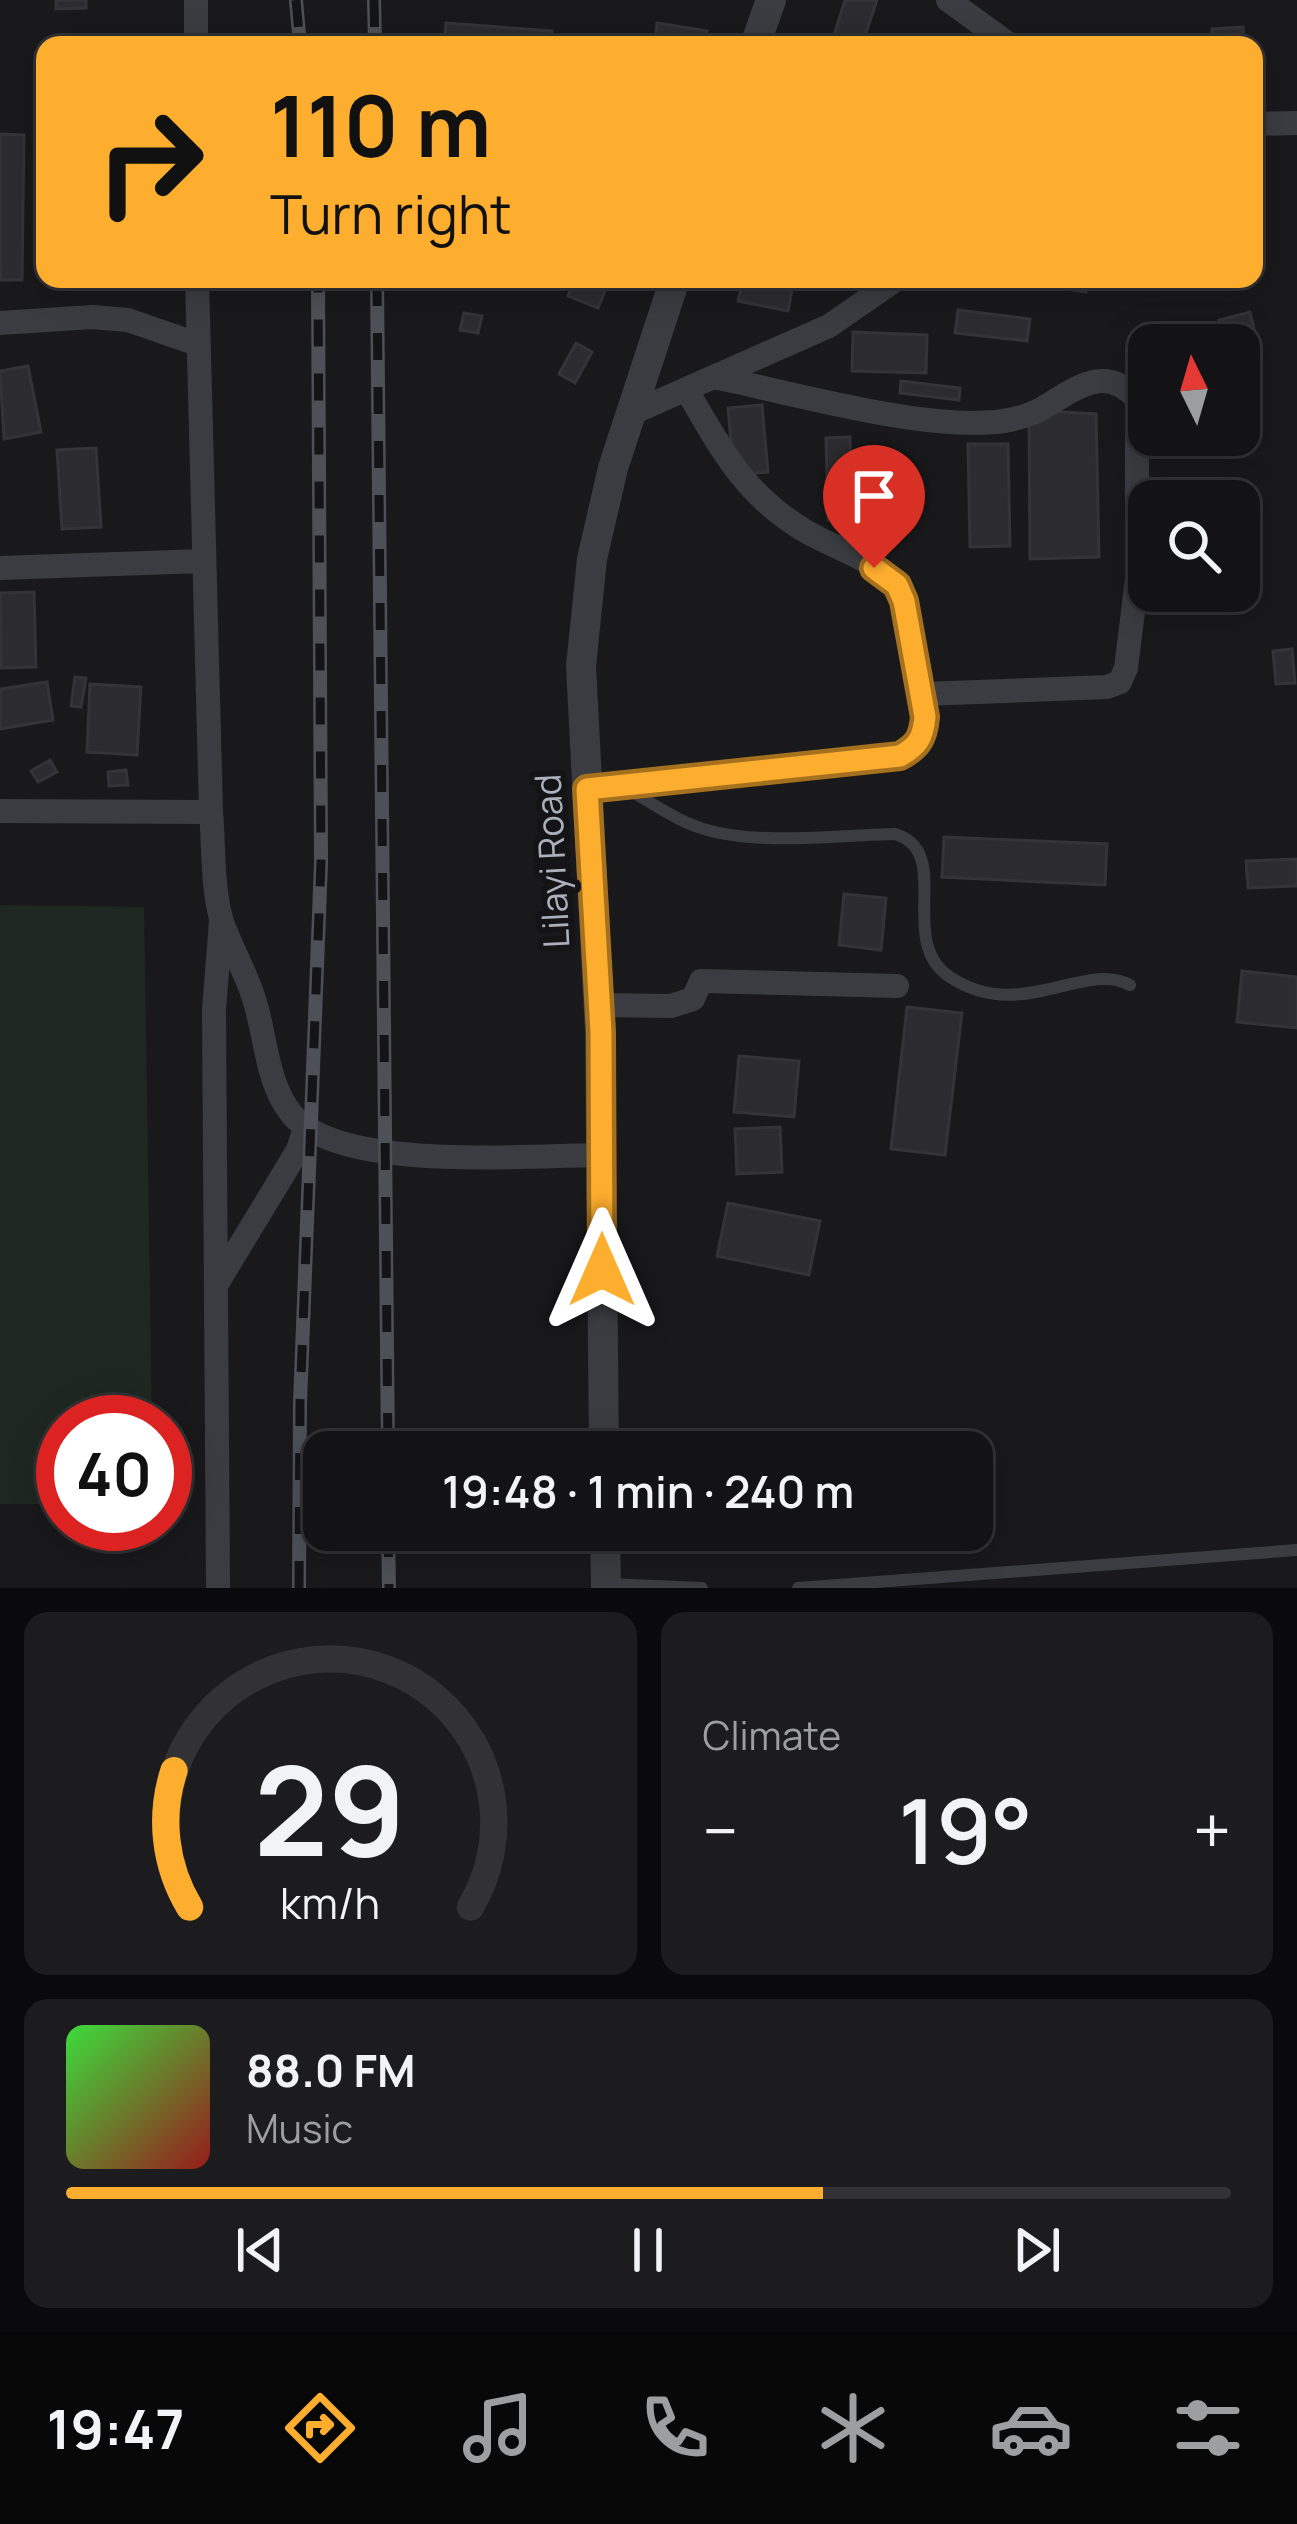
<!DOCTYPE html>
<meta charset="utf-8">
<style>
body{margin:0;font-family:Manrope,sans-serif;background:#1c1c1e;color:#f1f3f6;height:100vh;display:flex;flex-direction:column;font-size:45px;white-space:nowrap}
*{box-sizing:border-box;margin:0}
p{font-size:39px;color:#9d9ea0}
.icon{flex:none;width:66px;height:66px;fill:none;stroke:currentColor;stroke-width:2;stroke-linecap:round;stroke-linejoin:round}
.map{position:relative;height:1588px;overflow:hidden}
.sheet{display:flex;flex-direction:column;gap:24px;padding:24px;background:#0a0a0c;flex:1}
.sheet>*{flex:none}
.guide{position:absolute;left:36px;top:36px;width:1227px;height:252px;border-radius:24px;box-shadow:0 6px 30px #0003,0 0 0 3px #323234;background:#feae2f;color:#111;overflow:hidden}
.needle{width:78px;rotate:355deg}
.fabs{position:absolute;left:1128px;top:324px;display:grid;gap:24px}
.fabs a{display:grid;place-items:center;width:132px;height:132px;border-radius:24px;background:#131315;box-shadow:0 6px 30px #0003,0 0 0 3px #323234;font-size:60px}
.speed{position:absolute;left:36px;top:1395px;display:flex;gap:24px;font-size:60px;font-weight:700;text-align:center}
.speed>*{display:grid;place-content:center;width:156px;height:156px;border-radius:50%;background:#131315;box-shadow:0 6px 30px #0003,0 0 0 3px #323234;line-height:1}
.speed .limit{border:18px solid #d22;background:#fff;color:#111}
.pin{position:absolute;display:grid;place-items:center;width:102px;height:102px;color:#fff;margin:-123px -51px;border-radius:50% 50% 50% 0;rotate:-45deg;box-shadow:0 0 12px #0007}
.pin .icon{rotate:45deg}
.me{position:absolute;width:132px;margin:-66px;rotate:0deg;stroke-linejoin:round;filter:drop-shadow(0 0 9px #0008)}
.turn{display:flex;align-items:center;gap:42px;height:252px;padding:0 36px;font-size:54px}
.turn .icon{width:156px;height:156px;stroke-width:2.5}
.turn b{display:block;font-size:84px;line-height:102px}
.big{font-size:90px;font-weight:600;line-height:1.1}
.sheet .tile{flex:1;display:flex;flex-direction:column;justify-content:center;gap:18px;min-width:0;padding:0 42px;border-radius:24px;background:#1c1c1e}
.sheet .dial{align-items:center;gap:0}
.dial svg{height:312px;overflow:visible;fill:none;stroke:#323234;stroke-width:7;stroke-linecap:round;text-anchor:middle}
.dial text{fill:#f1f3f6;stroke:none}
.song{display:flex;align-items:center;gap:36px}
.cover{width:144px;height:144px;border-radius:18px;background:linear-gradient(135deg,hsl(120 70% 55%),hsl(0 70% 35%))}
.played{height:12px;border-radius:6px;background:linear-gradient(90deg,#feae2f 65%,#323234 65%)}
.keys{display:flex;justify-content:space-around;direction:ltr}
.heat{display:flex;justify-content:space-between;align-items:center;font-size:66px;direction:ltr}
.sheet .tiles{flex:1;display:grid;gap:24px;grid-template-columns:1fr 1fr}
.tile:last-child{grid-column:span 2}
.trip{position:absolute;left:303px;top:1431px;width:690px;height:120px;border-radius:24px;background:#131315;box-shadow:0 6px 30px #0003,0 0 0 3px #323234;font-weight:600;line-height:120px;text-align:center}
.tabs{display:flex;height:192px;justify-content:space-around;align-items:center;background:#080808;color:#9d9ea0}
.tabs .icon{width:84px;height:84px}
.tabs .active{color:#feae2f}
.tabs b{font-size:54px;color:#f1f3f6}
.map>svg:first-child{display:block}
.green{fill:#1f2820}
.building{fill:#2c2c30;stroke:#333338;stroke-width:3}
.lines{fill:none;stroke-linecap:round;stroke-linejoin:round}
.service{stroke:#3a3c41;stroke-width:12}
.minor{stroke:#3a3c41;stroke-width:24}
.tertiary{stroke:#3a3c41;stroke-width:30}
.rail-casing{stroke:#4d5056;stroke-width:14}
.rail{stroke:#141417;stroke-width:9;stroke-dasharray:27;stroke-linecap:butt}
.route-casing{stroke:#a5711f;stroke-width:30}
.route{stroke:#feae2f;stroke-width:21}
.labels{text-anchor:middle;stroke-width:12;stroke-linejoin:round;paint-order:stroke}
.street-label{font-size:36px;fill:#abb1bc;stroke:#141417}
</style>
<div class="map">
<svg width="1297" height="1588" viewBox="0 0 1297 1588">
<rect width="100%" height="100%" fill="#19191c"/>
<!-- green -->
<path class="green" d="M0 905 144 907 152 1422H63V1504H0Z"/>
<!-- building -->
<path class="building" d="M56 0H86V8L56 9Z
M845 0H877L862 45H831Z
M446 23 552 31 551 45H444Z
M657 23 707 31 704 45 655 40Z
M1243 27 1244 45H1213L1212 29Z
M0 134 24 135 22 280H0Z
M575 279H610L598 308 568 296Z
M743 279 794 280 788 311 738 301Z
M1047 279H1088L1086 292 1046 286Z
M958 310 1030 319 1027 341 955 333Z
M1250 312 1255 333 1224 341 1219 320Z
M464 313 482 316 478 333 460 330Z
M853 332 927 335 926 373 852 371Z
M576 343 592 352 575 383 559 374Z
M28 366 41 432 4 439 0 371Z
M901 381 960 388 959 400 900 393Z
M762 405 768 472 734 475 728 408Z
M1029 410 1096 414 1099 557 1030 559Z
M850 437 852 520H828L826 438Z
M968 444H1008L1010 546 970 547Z
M96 448 101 527 62 529 57 450Z
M34 592 36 667 1 668 0 593Z
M1292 649 1295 683 1276 684 1273 651Z
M75 677 86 678 81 707 71 706Z
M47 682 53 720 0 729V689Z
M90 684 141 687 137 755 87 752Z
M50 760 57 772 38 782 31 771Z
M126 770 128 785 109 786 108 772Z
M944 837 1107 844 1105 885 942 877Z
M1297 859V886L1248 888 1246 861Z
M844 894 886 898 881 950 839 945Z
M1242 971 1297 977V1028L1237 1022Z
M907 1007 962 1013 945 1155 891 1149Z
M739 1056 799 1061 794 1117 734 1112Z
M780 1127 782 1172 737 1174 735 1129Z
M728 1203 820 1221 809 1275 717 1256Z"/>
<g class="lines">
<!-- service -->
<path class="service" d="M628 789C649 801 672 818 695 826 749 847 836 835 895 834 955 852 895 941 950 977 1020 1024 1085 960 1130 985
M607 1584 702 1588
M798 1588 1297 1550"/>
<!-- minor -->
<path class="minor" d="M196 0V45
M948 0 1010 45
M1254 124 1297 123
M197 279 211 812
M0 323 92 317 128 320 197 344
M713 377C794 393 916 429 996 422 1014 420 1033 415 1048 405 1079 386 1107 365 1137 399V579L1126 668 1120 682 1107 687 923 694
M630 414 829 326 897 279
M0 568 203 561
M587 789 900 756C912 749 921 745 924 730 928 711 909 601 897 586 877 559 830 547 802 529 743 493 720 447 686 389
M0 811 211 812C214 847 212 889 222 922 231 948 246 972 254 999 266 1035 266 1081 290 1112 334 1173 530 1155 601 1155
M599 1005 671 1006 693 999 701 981 897 986
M218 1282 298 1150 305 1128
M218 1588 214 1010 221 921"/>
<!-- tertiary -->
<path class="tertiary" d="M755 45 771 0
M604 1452 600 1032 581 666 592 559 613 468 675 279
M605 1530 606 1588"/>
<!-- rail casing -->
<g class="rail-casing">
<path id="rail" d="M296 0 300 45
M374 0 375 45
M377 279 388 1452
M388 1530 389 1588
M299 1588 300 1403 321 863 318 279"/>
</g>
<!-- rail -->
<use href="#rail" class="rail"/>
</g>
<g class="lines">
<!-- route casing -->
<g class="route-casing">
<path id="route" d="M602 1270 601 1032 587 789 900 756C918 746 923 738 925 717L904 601 897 585 874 568"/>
</g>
<!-- route -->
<use href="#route" class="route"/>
</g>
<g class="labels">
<!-- street labels -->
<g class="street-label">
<text transform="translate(552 861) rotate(-93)" y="13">Lilayi Road</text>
</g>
</g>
</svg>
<div class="fabs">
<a><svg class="needle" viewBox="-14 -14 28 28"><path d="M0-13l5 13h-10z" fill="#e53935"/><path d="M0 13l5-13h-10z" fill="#9d9ea0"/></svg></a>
<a><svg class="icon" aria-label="search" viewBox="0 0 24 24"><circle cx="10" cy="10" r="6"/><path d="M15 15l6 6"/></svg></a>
</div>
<div class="speed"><div class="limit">40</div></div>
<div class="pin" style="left:874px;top:568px;background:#d93025"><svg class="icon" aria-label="arrive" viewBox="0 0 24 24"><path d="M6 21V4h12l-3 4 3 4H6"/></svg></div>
<svg class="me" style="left:602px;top:1270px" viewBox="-20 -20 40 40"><path d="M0-17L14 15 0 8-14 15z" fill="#feae2f" stroke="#fff" stroke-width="4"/></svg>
<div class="trip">19:48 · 1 min · 240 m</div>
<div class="guide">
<div class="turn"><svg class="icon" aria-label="right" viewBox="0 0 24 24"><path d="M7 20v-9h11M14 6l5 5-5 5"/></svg><div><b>110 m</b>Turn right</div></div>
</div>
</div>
<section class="sheet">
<div class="tiles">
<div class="tile dial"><svg viewBox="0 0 100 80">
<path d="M14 69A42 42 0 1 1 86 69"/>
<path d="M14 69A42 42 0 0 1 10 34" stroke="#feae2f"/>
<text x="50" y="56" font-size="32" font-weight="700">29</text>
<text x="50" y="72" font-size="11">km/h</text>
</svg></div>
<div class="tile"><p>Climate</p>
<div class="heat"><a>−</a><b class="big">19°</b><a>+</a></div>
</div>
<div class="tile">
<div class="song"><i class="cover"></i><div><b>88.0 FM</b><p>Music</p></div></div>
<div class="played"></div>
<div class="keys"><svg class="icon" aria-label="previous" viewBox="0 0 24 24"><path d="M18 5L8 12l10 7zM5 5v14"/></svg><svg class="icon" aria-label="pause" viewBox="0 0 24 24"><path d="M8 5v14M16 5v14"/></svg><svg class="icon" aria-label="next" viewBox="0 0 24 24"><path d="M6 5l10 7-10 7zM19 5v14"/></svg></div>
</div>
</div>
</section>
<nav class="tabs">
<b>19:47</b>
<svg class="icon active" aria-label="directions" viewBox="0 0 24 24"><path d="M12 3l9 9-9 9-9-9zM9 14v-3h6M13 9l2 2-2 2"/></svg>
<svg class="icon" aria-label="music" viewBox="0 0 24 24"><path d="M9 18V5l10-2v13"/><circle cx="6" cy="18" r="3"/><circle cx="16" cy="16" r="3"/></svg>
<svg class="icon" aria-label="phone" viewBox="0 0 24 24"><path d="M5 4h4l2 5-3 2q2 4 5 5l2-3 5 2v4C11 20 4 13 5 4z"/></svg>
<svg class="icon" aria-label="climate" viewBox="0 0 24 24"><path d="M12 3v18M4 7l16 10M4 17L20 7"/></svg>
<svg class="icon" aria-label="car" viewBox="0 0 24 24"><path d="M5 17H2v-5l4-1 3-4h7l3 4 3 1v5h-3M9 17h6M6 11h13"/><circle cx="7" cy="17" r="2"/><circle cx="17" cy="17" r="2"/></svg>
<svg class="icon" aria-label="filters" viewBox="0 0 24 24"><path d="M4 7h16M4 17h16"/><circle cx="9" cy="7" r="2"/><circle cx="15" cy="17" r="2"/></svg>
</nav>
